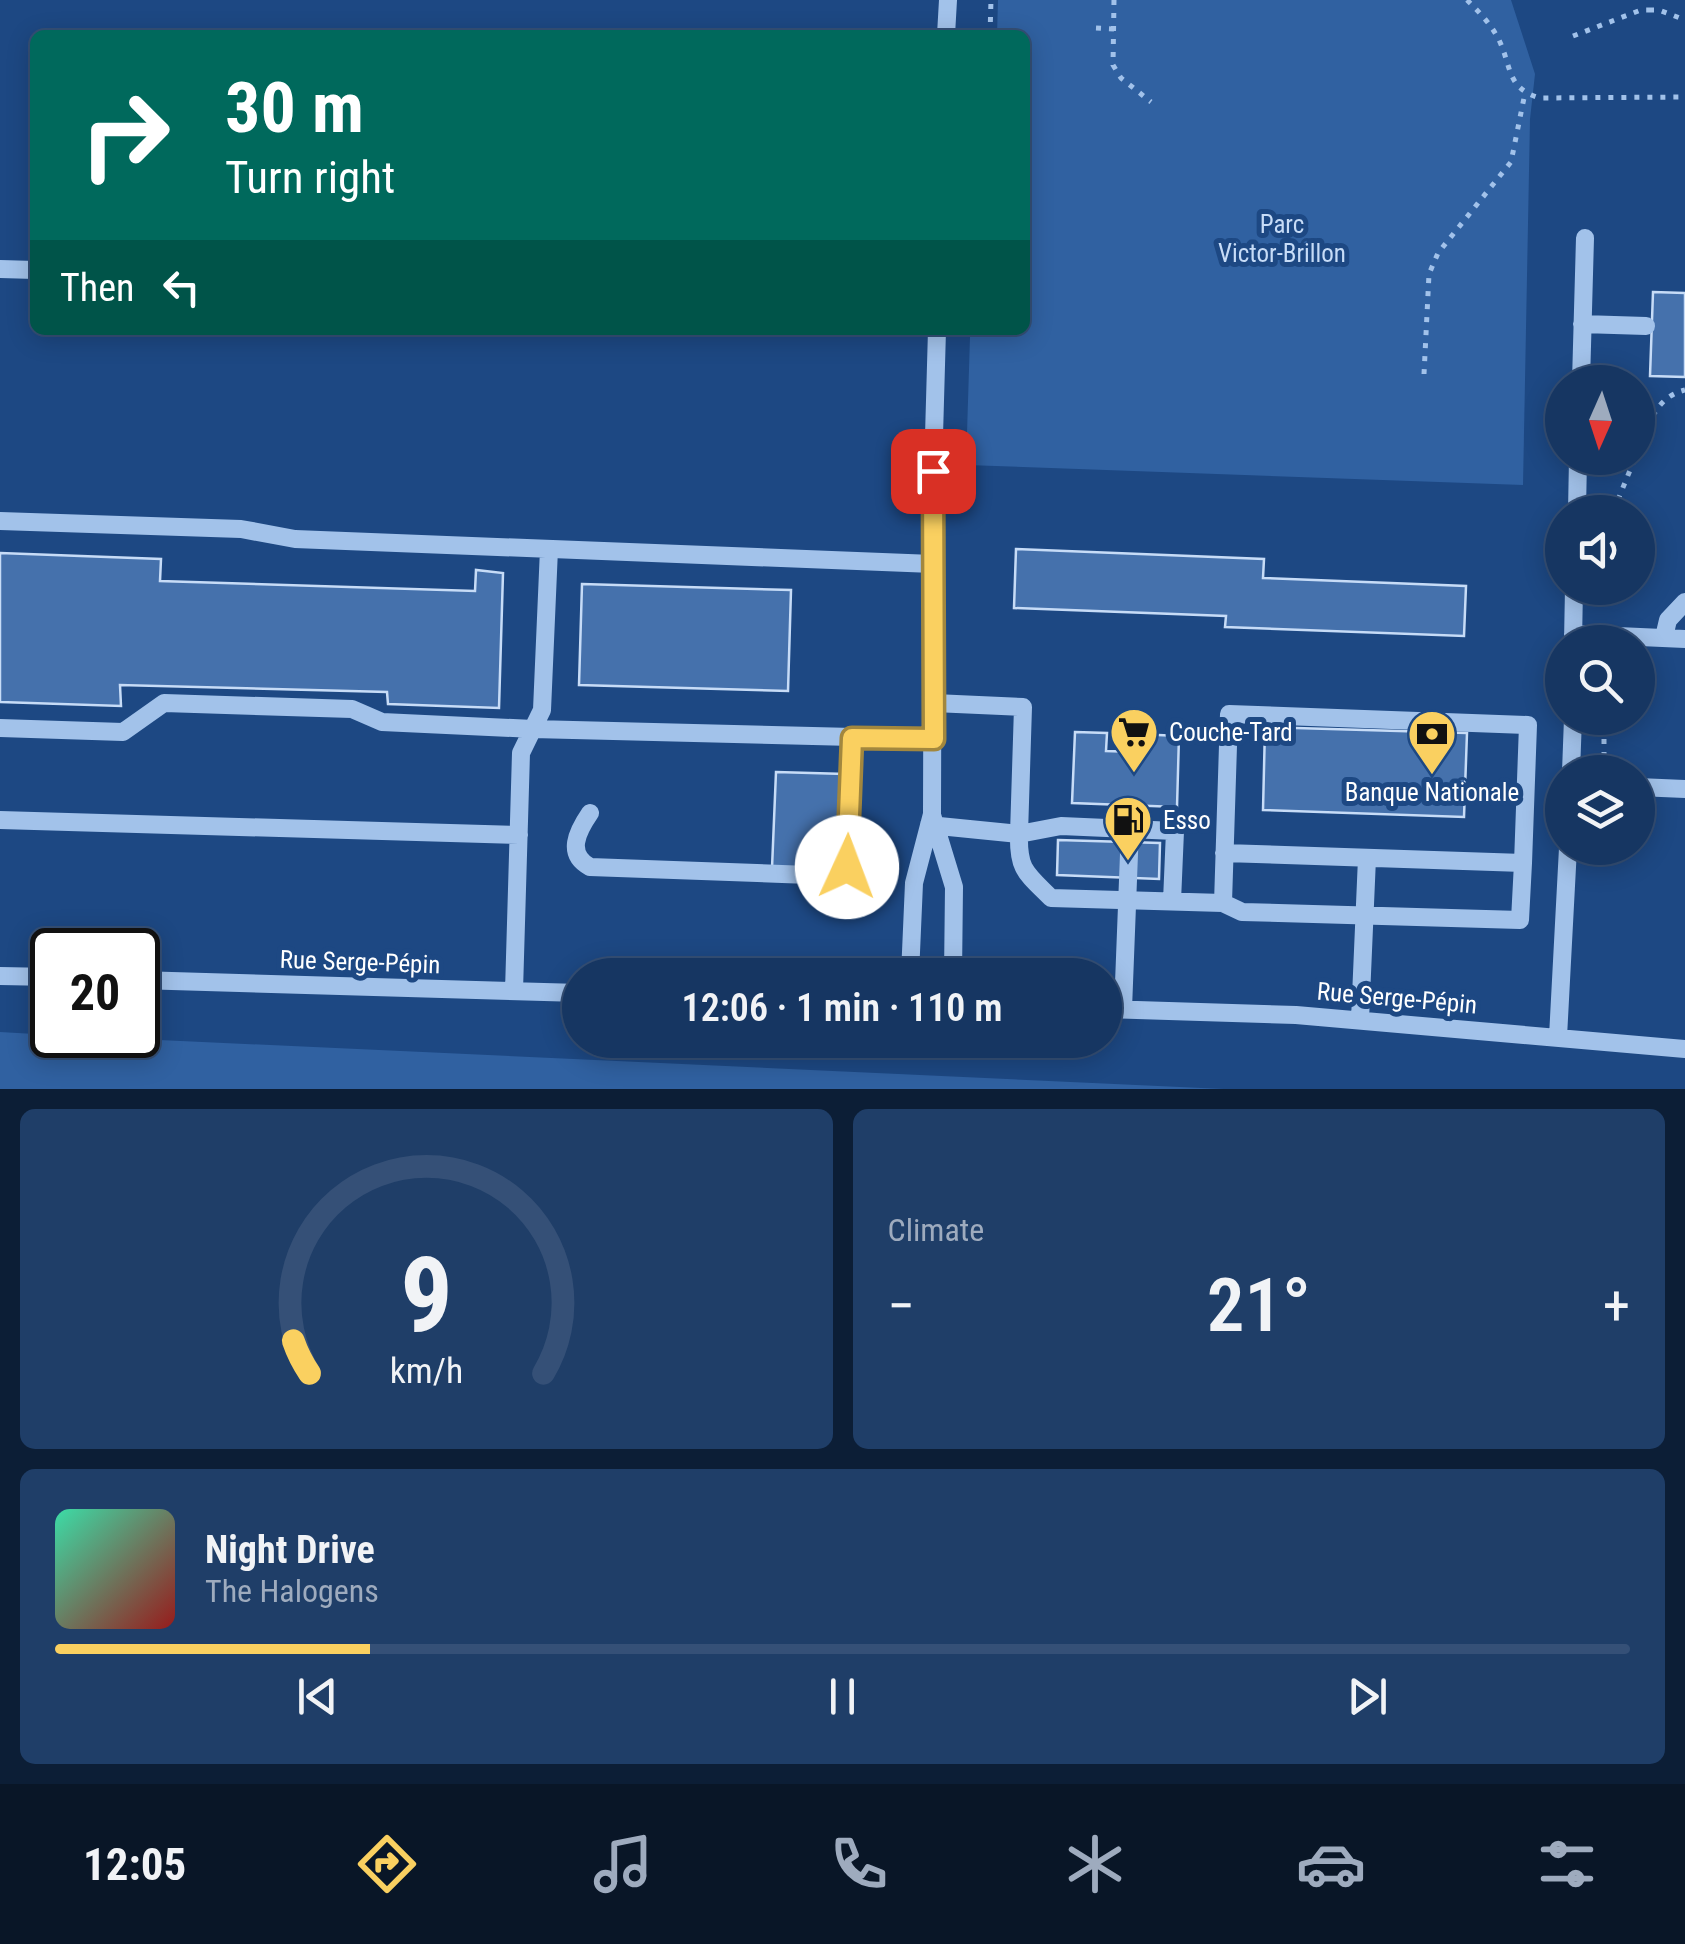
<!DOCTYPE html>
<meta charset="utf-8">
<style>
body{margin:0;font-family:"Roboto Condensed",sans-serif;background:#1f3e68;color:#f1f3f6;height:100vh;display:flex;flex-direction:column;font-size:38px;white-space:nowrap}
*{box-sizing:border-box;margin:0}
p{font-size:32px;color:#9eabbe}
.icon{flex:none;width:55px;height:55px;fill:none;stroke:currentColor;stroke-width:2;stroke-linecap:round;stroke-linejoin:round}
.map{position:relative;height:1089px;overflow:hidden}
.side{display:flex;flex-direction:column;gap:20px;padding:20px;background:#0c1e36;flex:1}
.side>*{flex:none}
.guide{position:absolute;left:30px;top:30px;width:1000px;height:305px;border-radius:15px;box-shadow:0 5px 25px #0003,0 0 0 2px #355077;background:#00695c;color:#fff;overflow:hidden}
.needle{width:65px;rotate:183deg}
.buttons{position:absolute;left:1545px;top:365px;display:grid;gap:20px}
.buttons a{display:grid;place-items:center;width:110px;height:110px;border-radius:50%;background:#163662;box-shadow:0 5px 25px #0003,0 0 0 2px #355077;font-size:50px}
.speed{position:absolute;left:30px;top:928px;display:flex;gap:20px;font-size:50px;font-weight:700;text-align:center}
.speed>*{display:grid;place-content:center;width:130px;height:130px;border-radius:50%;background:#163662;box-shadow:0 5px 25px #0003,0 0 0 2px #355077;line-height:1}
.speed .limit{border:5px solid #111;border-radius:15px;background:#fff;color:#111}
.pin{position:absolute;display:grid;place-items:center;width:85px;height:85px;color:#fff;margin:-42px;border-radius:20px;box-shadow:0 5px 15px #0006}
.me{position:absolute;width:110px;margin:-55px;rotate:2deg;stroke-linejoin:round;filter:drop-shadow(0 0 8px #0008)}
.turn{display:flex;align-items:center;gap:35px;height:210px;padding:0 30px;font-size:45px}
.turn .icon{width:130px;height:130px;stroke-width:2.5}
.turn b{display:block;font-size:70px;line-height:85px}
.then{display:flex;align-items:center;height:95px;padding:0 30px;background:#0003;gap:20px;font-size:38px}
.big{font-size:75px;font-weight:600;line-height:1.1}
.side .widget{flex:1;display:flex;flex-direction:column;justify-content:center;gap:15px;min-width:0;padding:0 35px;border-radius:15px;background:#1f3e68}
.side .dial{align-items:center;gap:0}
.dial svg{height:260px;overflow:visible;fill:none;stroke:#355077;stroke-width:7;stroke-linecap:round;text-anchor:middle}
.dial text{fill:#f1f3f6;stroke:none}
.song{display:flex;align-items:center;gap:30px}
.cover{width:120px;height:120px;border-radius:15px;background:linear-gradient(135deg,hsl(160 70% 55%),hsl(0 70% 35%))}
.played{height:10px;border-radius:5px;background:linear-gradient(90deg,#fad060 20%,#355077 20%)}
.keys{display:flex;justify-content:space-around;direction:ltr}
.heat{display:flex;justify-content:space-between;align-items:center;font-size:55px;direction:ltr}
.side .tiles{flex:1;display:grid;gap:20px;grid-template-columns:1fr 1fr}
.widget:last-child{grid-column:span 2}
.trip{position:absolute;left:562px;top:958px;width:560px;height:100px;border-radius:50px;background:#163662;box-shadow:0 5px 25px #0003,0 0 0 2px #355077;font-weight:600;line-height:100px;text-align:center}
.menu{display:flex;height:160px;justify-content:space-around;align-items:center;background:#091627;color:#9eabbe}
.menu .icon{width:70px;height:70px}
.menu .active{color:#fad060}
.menu b{font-size:45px;color:#f1f3f6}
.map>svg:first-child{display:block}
</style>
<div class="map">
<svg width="1685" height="1089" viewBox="0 0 1685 1089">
<rect width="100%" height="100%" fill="#1d4883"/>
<path fill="#3061a1" d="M998 0H1511L1535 74 1530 119 1523 485 966 465 970 337H980L981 330H1025V35H997Z
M0 1032 52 1035 1224 1089H0Z"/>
<path fill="#4571ac" stroke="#c7dcf7" stroke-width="2.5" d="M1653 292 1685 293V377L1650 376Z
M1016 549 1264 559 1263 578 1466 586 1464 636 1225 627 1226 616 1014 608Z
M0 553 161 559 160 581 475 591 476 570 503 573 499 708 388 704 387 692 120 685 121 706 0 702Z
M582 584 791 590 788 691 579 685Z
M1265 727 1467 733 1464 817 1263 810Z
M1075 732 1107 733 1106 751 1136 752 1137 734 1179 736 1177 807 1072 803Z
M776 772 845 774 841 871 772 868Z
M1058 840 1160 843 1159 879 1057 875Z"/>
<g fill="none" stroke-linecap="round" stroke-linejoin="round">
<path stroke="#a2c2ea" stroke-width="5" stroke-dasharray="5 8" stroke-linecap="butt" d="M1114 0 1113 65 1121 78 1151 102
M1467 0C1479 12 1491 24 1499 40 1512 67 1506 88 1540 98L1685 97
M1649 10H1659L1685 20
M1096 28 1114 29
M990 35 991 0
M1573 36 1641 10H1649V0
M1424 374 1429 274 1438 253 1511 162 1525 93
M1638 452C1648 426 1655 397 1685 390
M1613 512 1635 458
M1604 770V731"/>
<path stroke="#a2c2ea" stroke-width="18" d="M946 35 948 0
M0 269 35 270
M1582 324 1646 326
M1581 382 1585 238
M1577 512 1578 458
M0 521 241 529 295 539 933 564
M1638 561 1644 566
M1573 634 1685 639
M1664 637 1668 620 1685 602
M1573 642 1574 588
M0 728 123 732 164 703 352 709 382 722 533 729 934 739
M1571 772 1573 718
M1638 787 1685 789
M590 813C577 832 566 854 590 867L836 876 847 867 852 738
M932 815 954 887 953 975
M0 820 519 835
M929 825 1019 834 1023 707 934 703
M1172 901 1175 831 1061 826 1019 834C1018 870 1026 873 1051 898L1223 903 1242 912 1520 920 1523 863
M1223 903 1229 714 1528 725 1523 863 1224 853
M910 975 914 883 932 814 933 471 937 330
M0 976 52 977
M138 980 580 993
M514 991 521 753 542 710 549 549
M1105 1009 1296 1015 1685 1049
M1123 1009 1130 828
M1360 1020 1367 858
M1558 1037 1568 848"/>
</g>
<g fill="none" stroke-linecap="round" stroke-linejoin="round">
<g stroke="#a2873e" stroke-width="25">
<path id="route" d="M847 867 852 738 934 739 933 471"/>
</g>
<use href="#route" stroke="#fad060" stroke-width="18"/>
</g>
<defs>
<g id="supermarket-pin" transform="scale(2.5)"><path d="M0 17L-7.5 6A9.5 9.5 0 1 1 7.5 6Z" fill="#fad060" stroke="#1d4883"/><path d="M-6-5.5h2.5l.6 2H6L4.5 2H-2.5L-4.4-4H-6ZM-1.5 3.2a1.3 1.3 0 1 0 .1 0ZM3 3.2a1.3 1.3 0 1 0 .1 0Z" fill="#111"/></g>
<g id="bank-pin" transform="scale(2.5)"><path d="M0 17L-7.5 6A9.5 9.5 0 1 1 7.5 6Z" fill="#fad060" stroke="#1d4883"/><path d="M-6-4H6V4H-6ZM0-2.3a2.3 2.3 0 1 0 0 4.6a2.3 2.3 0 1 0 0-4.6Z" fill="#111"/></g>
<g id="fuel-pin" transform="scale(2.5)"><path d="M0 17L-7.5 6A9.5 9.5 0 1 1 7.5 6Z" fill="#fad060" stroke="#1d4883"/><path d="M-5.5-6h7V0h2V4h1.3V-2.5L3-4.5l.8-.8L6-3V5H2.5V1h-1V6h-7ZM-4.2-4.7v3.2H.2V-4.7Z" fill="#111"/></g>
</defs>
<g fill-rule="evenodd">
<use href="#supermarket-pin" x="1134" y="732"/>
<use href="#bank-pin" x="1432" y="734"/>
<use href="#fuel-pin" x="1128" y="820"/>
</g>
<g text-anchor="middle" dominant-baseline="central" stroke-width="10" stroke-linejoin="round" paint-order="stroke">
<g font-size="25" fill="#c7dcf7" stroke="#1d4883">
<text x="1282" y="224">Parc<tspan x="1282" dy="29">Victor-Brillon</tspan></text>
</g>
<g font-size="25" fill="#fff" stroke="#1d4883" text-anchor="start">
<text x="1169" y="732">Couche-Tard</text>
<text x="1432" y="792" text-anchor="middle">Banque Nationale</text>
<text x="1163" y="820">Esso</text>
</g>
<g font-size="25" fill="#fff" stroke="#1d4883">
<text transform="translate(360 962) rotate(2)">Rue Serge-Pépin</text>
<text transform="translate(1397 998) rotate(5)">Rue Serge-Pépin</text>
</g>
</g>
</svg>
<div class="buttons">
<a><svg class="needle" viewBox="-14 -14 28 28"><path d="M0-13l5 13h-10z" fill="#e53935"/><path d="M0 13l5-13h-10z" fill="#9eabbe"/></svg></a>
<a><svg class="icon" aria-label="sound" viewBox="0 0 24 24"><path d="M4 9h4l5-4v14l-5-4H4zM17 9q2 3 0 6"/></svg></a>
<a><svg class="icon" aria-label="search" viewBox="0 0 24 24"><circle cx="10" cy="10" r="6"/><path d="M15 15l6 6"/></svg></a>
<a><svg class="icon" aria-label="layers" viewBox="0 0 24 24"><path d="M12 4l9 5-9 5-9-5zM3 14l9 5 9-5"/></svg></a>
</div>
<div class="speed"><div class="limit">20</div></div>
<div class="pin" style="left:933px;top:471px;background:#d93025"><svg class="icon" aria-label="arrive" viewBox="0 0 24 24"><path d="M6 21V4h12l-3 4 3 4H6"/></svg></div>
<svg class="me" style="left:847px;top:867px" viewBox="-20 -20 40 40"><circle r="19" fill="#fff"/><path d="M0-13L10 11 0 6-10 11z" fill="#fad060"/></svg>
<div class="trip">12:06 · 1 min · 110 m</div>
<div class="guide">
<div class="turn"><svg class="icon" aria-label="right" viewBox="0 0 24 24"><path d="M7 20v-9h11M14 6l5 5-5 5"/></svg><div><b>30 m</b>Turn right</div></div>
<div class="then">Then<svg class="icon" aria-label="left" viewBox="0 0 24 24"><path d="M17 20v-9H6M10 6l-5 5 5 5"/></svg></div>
</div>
</div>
<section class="side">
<div class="tiles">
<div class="widget dial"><svg viewBox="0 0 100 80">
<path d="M14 69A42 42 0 1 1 86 69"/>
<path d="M14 69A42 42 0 0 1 9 59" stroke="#fad060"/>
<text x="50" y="56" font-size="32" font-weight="700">9</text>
<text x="50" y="72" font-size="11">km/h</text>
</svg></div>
<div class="widget"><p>Climate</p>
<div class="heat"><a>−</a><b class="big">21°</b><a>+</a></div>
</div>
<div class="widget">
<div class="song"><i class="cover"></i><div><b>Night Drive</b><p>The Halogens</p></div></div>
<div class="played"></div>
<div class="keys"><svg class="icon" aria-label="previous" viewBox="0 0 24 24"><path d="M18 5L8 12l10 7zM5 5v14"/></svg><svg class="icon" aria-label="pause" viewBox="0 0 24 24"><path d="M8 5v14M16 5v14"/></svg><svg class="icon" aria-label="next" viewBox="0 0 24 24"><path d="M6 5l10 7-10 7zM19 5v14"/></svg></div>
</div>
</div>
</section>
<nav class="menu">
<b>12:05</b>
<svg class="icon active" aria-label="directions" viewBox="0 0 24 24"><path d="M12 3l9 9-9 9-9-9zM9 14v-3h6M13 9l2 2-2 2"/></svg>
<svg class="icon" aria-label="music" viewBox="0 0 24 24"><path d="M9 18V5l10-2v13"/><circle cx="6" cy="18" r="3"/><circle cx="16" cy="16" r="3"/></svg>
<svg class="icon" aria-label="phone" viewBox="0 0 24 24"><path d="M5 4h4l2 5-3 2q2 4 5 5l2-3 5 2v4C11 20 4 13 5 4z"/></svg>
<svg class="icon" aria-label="climate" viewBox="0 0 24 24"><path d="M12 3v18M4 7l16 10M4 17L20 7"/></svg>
<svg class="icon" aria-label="car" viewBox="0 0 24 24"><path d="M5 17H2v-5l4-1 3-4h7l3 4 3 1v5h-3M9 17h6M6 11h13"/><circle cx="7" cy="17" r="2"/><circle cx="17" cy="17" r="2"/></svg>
<svg class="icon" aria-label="filters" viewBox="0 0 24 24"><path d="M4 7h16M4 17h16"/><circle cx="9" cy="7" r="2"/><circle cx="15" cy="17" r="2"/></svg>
</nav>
